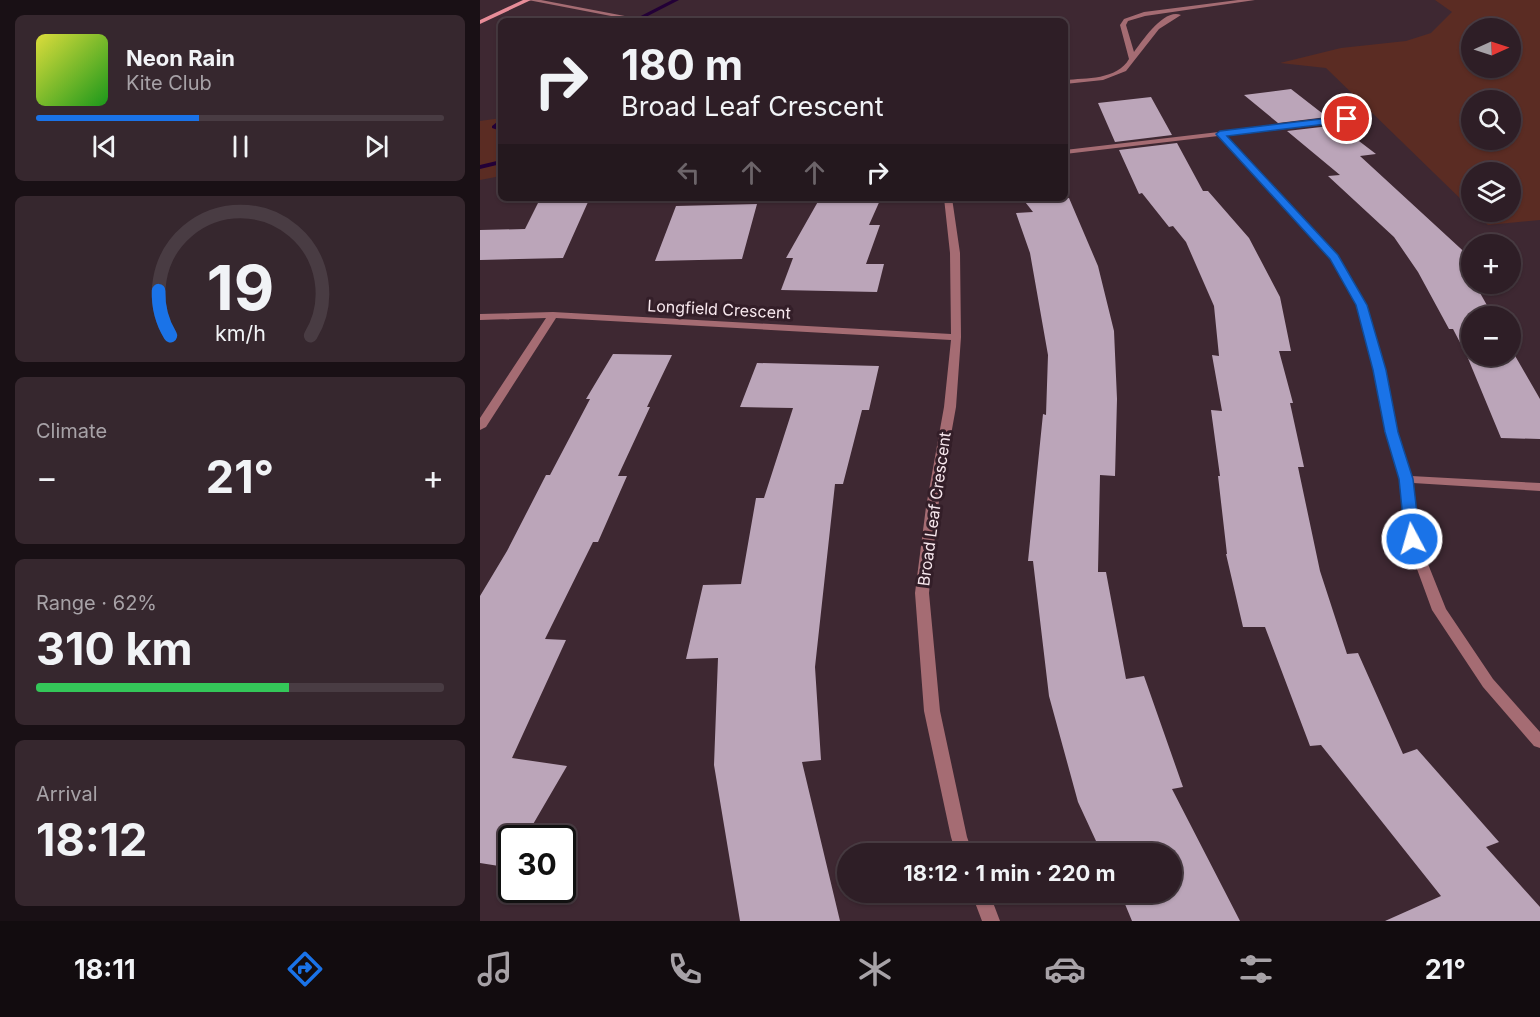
<!DOCTYPE html>
<meta charset="utf-8">
<style>
body{margin:0;font-family:Inter,sans-serif;background:#36272e;color:#f1f3f6;height:100vh;display:flex;flex-direction:column;font-size:22px;white-space:nowrap}
*{box-sizing:border-box;margin:0}
p{font-size:20px;color:#a7a2a7}
.icon{flex:none;width:33px;height:33px;fill:none;stroke:currentColor;stroke-width:2;stroke-linecap:round;stroke-linejoin:round}
.map{position:relative;flex:1;overflow:hidden}
.details{display:flex;flex-direction:column;gap:15px;padding:15px;background:#191015;width:480px}
.details>*{flex:none}
.banner{position:absolute;left:18px;top:18px;width:570px;height:183px;border-radius:9px;box-shadow:0 2px 4px #0004,0 0 0 2px #493c43;background:#2e1e26;color:#f1f3f6;overflow:hidden}
.needle{width:39px;rotate:87deg}
.buttons{position:absolute;left:981px;top:18px;display:grid;gap:12px}
.buttons a{display:grid;place-items:center;width:60px;height:60px;border-radius:50%;background:#2e1e26;box-shadow:0 2px 4px #0004,0 0 0 2px #493c43;font-size:30px}
.speed{position:absolute;left:18px;top:825px;display:flex;gap:12px;font-size:30px;font-weight:700;text-align:center}
.speed>*{display:grid;place-content:center;width:78px;height:78px;border-radius:50%;background:#2e1e26;box-shadow:0 2px 4px #0004,0 0 0 2px #493c43;line-height:1}
.speed .limit{border:3px solid #111;border-radius:9px;background:#fff;color:#111}
.pin{position:absolute;display:grid;place-items:center;width:51px;height:51px;color:#fff;margin:-26px;border:3px solid #fff;border-radius:50%;box-shadow:0 2px 6px #0007}
.me{position:absolute;width:66px;margin:-33px;rotate:354deg;stroke-linejoin:round;filter:drop-shadow(0 0 4px #0008)}
.turn{display:flex;align-items:center;gap:21px;height:126px;padding:0 24px;font-size:27px}
.turn .icon{width:78px;height:78px;stroke-width:2.5}
.turn b{display:block;font-size:42px;line-height:51px}
.lanes{display:flex;align-items:center;height:57px;padding:0 24px;background:#0003;justify-content:center;gap:30px;direction:ltr}
.lanes .off{opacity:.35}
.big{font-size:45px;font-weight:700;line-height:1.1}
.details .widget{flex:1;display:flex;flex-direction:column;justify-content:center;gap:9px;min-width:0;padding:0 21px;border-radius:9px;background:#36272e}
.details .dial{align-items:center;gap:0}
.dial svg{height:156px;overflow:visible;fill:none;stroke:#493c43;stroke-width:7;stroke-linecap:round;text-anchor:middle}
.dial text{fill:#f1f3f6;stroke:none}
.song{display:flex;align-items:center;gap:18px}
.cover{width:72px;height:72px;border-radius:9px;background:linear-gradient(135deg,hsl(60 70% 55%),hsl(120 70% 35%))}
.played{height:6px;border-radius:3px;background:linear-gradient(90deg,#1a73e8 40%,#493c43 40%)}
.keys{display:flex;justify-content:space-around;direction:ltr}
.heat{display:flex;justify-content:space-between;align-items:center;font-size:33px;direction:ltr}
.charge{height:9px;border-radius:4px;background:linear-gradient(90deg,#34c759 62%,#493c43 0)}
.trip{position:absolute;left:357px;top:843px;width:345px;height:60px;border-radius:30px;background:#2e1e26;box-shadow:0 2px 4px #0004,0 0 0 2px #493c43;font-weight:700;line-height:60px;text-align:center}
.tab-bar{display:flex;height:96px;justify-content:space-around;align-items:center;background:#120c0f;color:#a7a2a7}
.tab-bar .icon{width:42px;height:42px}
.tab-bar .current{color:#1a73e8}
.tab-bar b{font-size:27px;color:#f1f3f6}
main{display:flex;flex:1;min-height:0}
.map>svg:first-child{display:block}
</style>
<main>
<section class="details">
<div class="widget">
<div class="song"><i class="cover"></i><div><b>Neon Rain</b><p>Kite Club</p></div></div>
<div class="played"></div>
<div class="keys"><svg class="icon" aria-label="previous" viewBox="0 0 24 24"><path d="M18 5L8 12l10 7zM5 5v14"/></svg><svg class="icon" aria-label="pause" viewBox="0 0 24 24"><path d="M8 5v14M16 5v14"/></svg><svg class="icon" aria-label="next" viewBox="0 0 24 24"><path d="M6 5l10 7-10 7zM19 5v14"/></svg></div>
</div>
<div class="widget dial"><svg viewBox="0 0 100 80">
<path d="M14 69A42 42 0 1 1 86 69"/>
<path d="M14 69A42 42 0 0 1 8 46" stroke="#1a73e8"/>
<text x="50" y="56" font-size="32" font-weight="700">19</text>
<text x="50" y="72" font-size="11">km/h</text>
</svg></div>
<div class="widget"><p>Climate</p>
<div class="heat"><a>−</a><b class="big">21°</b><a>+</a></div>
</div>
<div class="widget"><p>Range · 62%</p><b class="big">310 km</b><div class="charge"></div></div>
<div class="widget"><p>Arrival</p><b class="big">18:12</b></div>
</section>
<div class="map">
<svg width="1060" height="921" viewBox="0 0 1060 921">
<rect width="100%" height="100%" fill="#3e2832"/>
<path fill="#5b2c23" fill-rule="evenodd" d="M955 0H1060V220L1008 225 994 212H1030V172H992L991 209 846 68 800 63 861 48 926 41 951 33 972 12ZM992 28H1030V68H992ZM992 100H1030V140H992Z
M21 118V176L0 180V121Z"/>
<g fill="none" stroke-linecap="round" stroke-linejoin="round">
<path fill="#230037" fill-rule="evenodd" d="M192 0H199L158 21H151Z
M21 119V124L19 126 21 127V131L12 128V126Z
M21 160V164L0 169V165Z"/>
</g>
<path fill="#bba5b9" d="M811 89 847 117 798 123 764 95Z
M671 97 692 135 635 142 618 103Z
M858 125 896 154 880 156 992 259V284H995L1013 316H992V356H1030V347L1060 399V439L1021 438 987 356 973 329H969L938 272 914 237 848 176 860 175 807 131Z
M697 143 723 191H728L769 238 800 297 811 351H799L813 403H810L824 467H818L840 571 867 654 878 653 923 754 937 749 1019 842 1006 847 1060 907V921H905L961 896 841 745 830 746 785 627H763L746 554H747L738 476H740L731 410 742 411 732 355 739 356 734 306 706 242 693 226 689 227 662 193 659 194 639 150Z
M340 198H401L389 225H400L386 264H404L397 292 301 290 313 258H306Z
M542 198H589L618 266 634 331 637 399 635 476 620 475 618 572H626L646 679 664 676 703 787 692 789 760 921H652L640 892H692V854H622L598 802 569 696 553 561H548L563 414 566 415 568 355 550 253 536 213 553 212Z
M108 202 83 258 0 260V230L45 229 58 203Z
M277 204 262 259 175 261 196 206Z
M133 354 192 355 167 407H170L138 476H147L118 542H113L65 639 86 640 32 758 87 766 45 838H32V868L0 863V596L27 551 66 475H70L110 399H106Z
M277 363 399 366 389 410H382L363 484H355L335 667 341 760 322 762 360 921H260L234 765 238 658 206 659 223 585 261 584 276 498H284L313 408 260 407Z"/>
<g fill="none" stroke-linecap="round" stroke-linejoin="round">
<path fill="#a56c73" fill-rule="evenodd" d="M48 0H61L171 21H157Z
M758 0H775L665 16 648 21 646 25 654 52C663 40 684 8 701 15L679 29 646 71 623 80 585 84V80C606 78 637 80 649 59L640 25 644 19 664 12Z"/>
<path fill="#a56c73" fill-rule="evenodd" d="M867 117H870V121L746 136 857 255 887 305 905 370 917 432 931 476 1060 483V491L933 483 938 539 966 609 1013 679 1060 732V748L1054 746 1003 687 952 610 926 539 920 479 905 432 895 370 877 305 850 258 738 136 585 154V150Z
M464 198H472L480 253 481 337 476 407 458 507 449 593 460 711 487 837 493 854H476L471 837 444 711 435 593 446 507 464 407 471 340 76 318 6 427 0 430V418L66 318 0 320V314L73 312 471 334 470 253Z
M491 892H509L520 921H502Z"/>
<path fill="#e78c98" fill-rule="evenodd" d="M43 0H51L0 24V20Z"/>
</g>
<path fill="#1a73e8" stroke="#114b97" stroke-width="1.5" d="M867 116 872 119 871 121 747 136 858 255 887 305 906 370 918 432 933 479 940 539 932 544 925 539 919 479 905 432 893 370 876 305 850 259 736 134 740 131Z"/>
<g text-anchor="middle" dominant-baseline="central" stroke-width="6" stroke-linejoin="round" paint-order="stroke">
<g font-size="16" fill="#f8e8ee" stroke="#331e28">
<text transform="translate(239 309) rotate(3)">Longfield Crescent</text>
<text transform="translate(454 509) rotate(-82)">Broad Leaf Crescent</text>
</g>
</g>
</svg>
<div class="buttons">
<a><svg class="needle" viewBox="-14 -14 28 28"><path d="M0-13l5 13h-10z" fill="#e53935"/><path d="M0 13l5-13h-10z" fill="#a7a2a7"/></svg></a>
<a><svg class="icon" aria-label="search" viewBox="0 0 24 24"><circle cx="10" cy="10" r="6"/><path d="M15 15l6 6"/></svg></a>
<a><svg class="icon" aria-label="layers" viewBox="0 0 24 24"><path d="M12 4l9 5-9 5-9-5zM3 14l9 5 9-5"/></svg></a>
<a>+</a>
<a>−</a>
</div>
<div class="speed"><div class="limit">30</div></div>
<div class="pin" style="left:867px;top:119px;background:#d93025"><svg class="icon" aria-label="arrive" viewBox="0 0 24 24"><path d="M6 21V4h12l-3 4 3 4H6"/></svg></div>
<svg class="me" style="left:932px;top:539px" viewBox="-20 -20 40 40"><circle r="17" fill="#1a73e8" stroke="#fff" stroke-width="3"/><path d="M0-11L8 9 0 5-8 9z" fill="#fff"/></svg>
<div class="trip">18:12 · 1 min · 220 m</div>
<div class="banner">
<div class="turn"><svg class="icon" aria-label="right" viewBox="0 0 24 24"><path d="M7 20v-9h11M14 6l5 5-5 5"/></svg><div><b>180 m</b>Broad Leaf Crescent</div></div>
<div class="lanes"><svg class="icon off" aria-label="left" viewBox="0 0 24 24"><path d="M17 20v-9H6M10 6l-5 5 5 5"/></svg><svg class="icon off" aria-label="ahead" viewBox="0 0 24 24"><path d="M12 20V5M6 11l6-6 6 6"/></svg><svg class="icon off" aria-label="ahead" viewBox="0 0 24 24"><path d="M12 20V5M6 11l6-6 6 6"/></svg><svg class="icon" aria-label="right" viewBox="0 0 24 24"><path d="M7 20v-9h11M14 6l5 5-5 5"/></svg></div>
</div>
</div>
</main>
<nav class="tab-bar">
<b>18:11</b>
<svg class="icon current" aria-label="directions" viewBox="0 0 24 24"><path d="M12 3l9 9-9 9-9-9zM9 14v-3h6M13 9l2 2-2 2"/></svg>
<svg class="icon" aria-label="music" viewBox="0 0 24 24"><path d="M9 18V5l10-2v13"/><circle cx="6" cy="18" r="3"/><circle cx="16" cy="16" r="3"/></svg>
<svg class="icon" aria-label="phone" viewBox="0 0 24 24"><path d="M5 4h4l2 5-3 2q2 4 5 5l2-3 5 2v4C11 20 4 13 5 4z"/></svg>
<svg class="icon" aria-label="climate" viewBox="0 0 24 24"><path d="M12 3v18M4 7l16 10M4 17L20 7"/></svg>
<svg class="icon" aria-label="car" viewBox="0 0 24 24"><path d="M5 17H2v-5l4-1 3-4h7l3 4 3 1v5h-3M9 17h6M6 11h13"/><circle cx="7" cy="17" r="2"/><circle cx="17" cy="17" r="2"/></svg>
<svg class="icon" aria-label="filters" viewBox="0 0 24 24"><path d="M4 7h16M4 17h16"/><circle cx="9" cy="7" r="2"/><circle cx="15" cy="17" r="2"/></svg>
<b>21°</b>
</nav>
